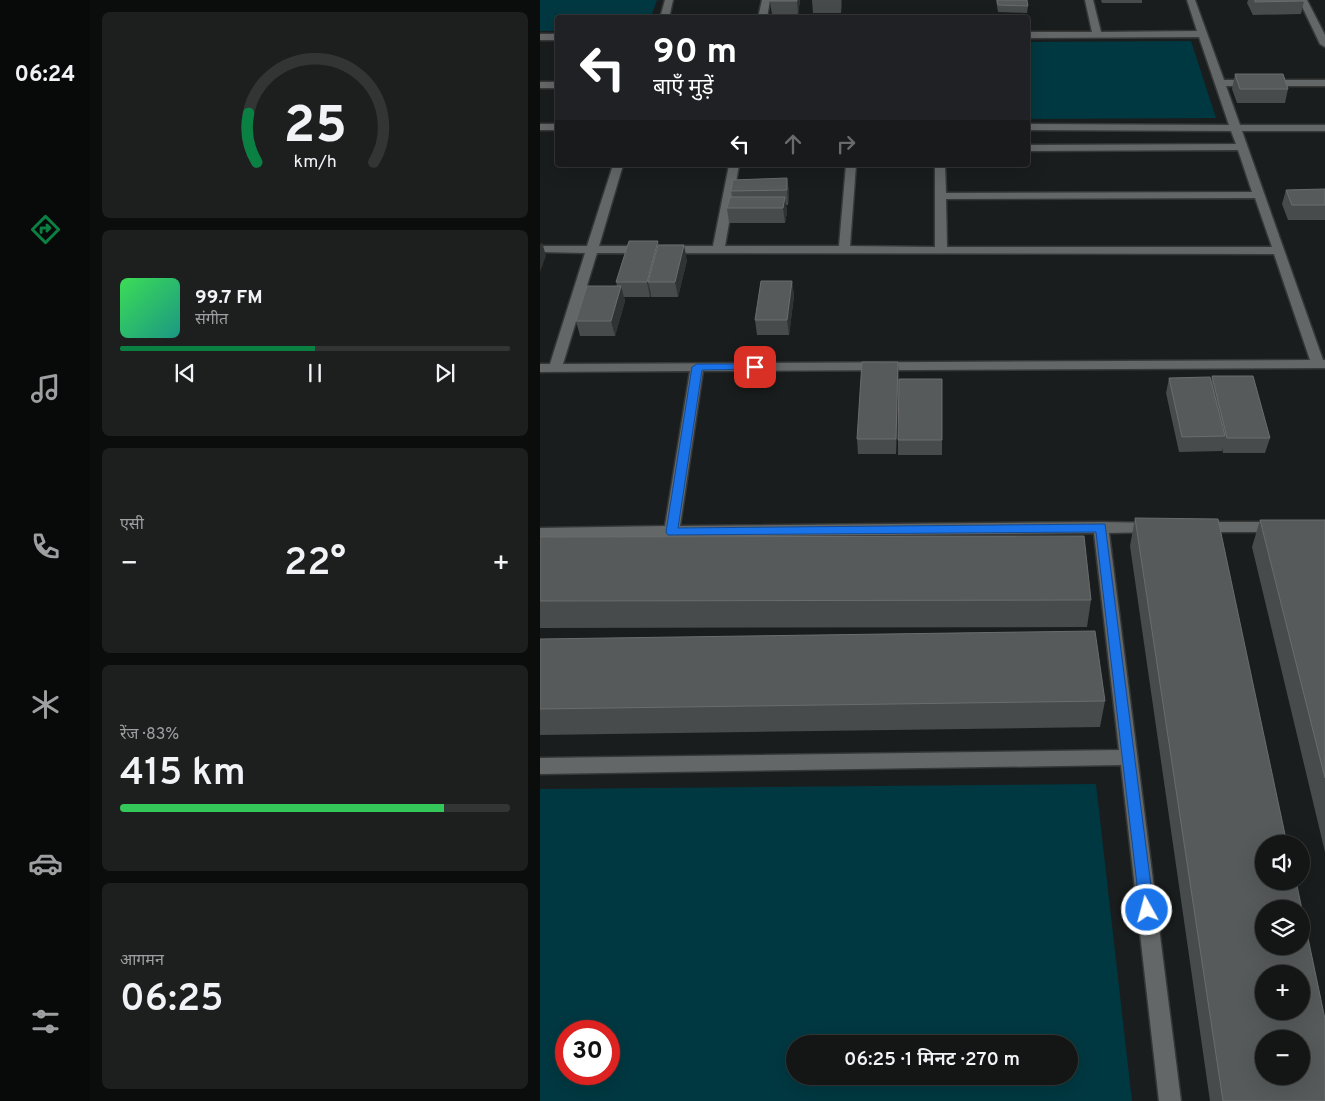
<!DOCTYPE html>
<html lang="hi">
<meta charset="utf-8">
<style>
body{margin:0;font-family:Overpass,"Noto Sans Devanagari",sans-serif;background:#1d1f1f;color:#f1f3f6;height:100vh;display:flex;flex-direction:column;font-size:19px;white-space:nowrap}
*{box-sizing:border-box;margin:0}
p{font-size:16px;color:#9d9fa1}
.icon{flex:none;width:28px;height:28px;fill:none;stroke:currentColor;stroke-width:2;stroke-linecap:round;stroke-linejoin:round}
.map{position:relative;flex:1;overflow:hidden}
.side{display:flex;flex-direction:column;gap:12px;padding:12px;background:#0b0c0c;width:450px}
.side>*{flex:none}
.hud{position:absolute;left:15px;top:15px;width:475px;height:152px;border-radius:5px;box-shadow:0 5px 20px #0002,0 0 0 1px #333535;background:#202124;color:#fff;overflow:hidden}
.tools{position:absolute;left:715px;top:835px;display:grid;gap:10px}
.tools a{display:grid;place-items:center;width:55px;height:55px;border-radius:50%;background:#141616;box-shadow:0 5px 20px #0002,0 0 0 1px #333535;font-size:25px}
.speed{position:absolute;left:15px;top:1020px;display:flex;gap:10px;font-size:25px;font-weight:700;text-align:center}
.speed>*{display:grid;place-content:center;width:65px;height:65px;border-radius:50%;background:#141616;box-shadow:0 5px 20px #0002,0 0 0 1px #333535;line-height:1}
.speed .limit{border:8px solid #d22;background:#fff;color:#111}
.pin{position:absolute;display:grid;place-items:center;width:42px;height:42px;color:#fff;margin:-21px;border-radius:10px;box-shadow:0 2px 8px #0006}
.me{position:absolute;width:55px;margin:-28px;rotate:353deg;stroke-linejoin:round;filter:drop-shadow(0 0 4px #0008)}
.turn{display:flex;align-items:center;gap:18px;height:105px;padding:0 15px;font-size:22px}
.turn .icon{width:65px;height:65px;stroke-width:2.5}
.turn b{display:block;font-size:35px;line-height:42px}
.lanes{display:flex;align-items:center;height:48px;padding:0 15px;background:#0003;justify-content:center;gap:25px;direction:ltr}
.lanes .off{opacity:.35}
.big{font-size:38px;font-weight:600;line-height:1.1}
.side .card{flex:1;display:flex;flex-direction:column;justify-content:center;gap:8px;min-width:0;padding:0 18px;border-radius:8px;background:#1d1f1f}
.side .dial{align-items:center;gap:0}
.dial svg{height:130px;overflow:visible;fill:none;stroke:#333535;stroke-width:7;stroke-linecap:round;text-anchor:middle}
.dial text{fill:#f1f3f6;stroke:none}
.song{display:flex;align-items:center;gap:15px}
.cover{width:60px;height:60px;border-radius:8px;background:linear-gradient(135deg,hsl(130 70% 55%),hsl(170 70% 35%))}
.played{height:5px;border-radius:2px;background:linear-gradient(90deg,#0b8043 50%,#333535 50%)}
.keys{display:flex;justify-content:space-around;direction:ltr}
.heat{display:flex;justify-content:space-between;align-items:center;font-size:28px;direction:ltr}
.charge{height:8px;border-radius:4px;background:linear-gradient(90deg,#34c759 83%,#333535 0)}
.trip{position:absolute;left:246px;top:1035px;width:292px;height:50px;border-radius:25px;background:#141616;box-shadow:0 5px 20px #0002,0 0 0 1px #333535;font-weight:600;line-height:50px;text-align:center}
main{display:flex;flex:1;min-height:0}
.tab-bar{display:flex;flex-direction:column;width:90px;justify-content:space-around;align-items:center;background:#080909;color:#9d9fa1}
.tab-bar .icon{width:35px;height:35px}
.tab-bar .on{color:#0b8043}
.tab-bar b{font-size:22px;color:#f1f3f6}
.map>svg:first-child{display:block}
</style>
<main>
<nav class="tab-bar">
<b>06:24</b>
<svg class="icon on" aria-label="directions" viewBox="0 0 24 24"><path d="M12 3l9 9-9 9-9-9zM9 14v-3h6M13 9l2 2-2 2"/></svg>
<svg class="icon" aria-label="music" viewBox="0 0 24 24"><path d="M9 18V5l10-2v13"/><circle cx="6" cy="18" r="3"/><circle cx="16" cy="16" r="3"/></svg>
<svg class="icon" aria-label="phone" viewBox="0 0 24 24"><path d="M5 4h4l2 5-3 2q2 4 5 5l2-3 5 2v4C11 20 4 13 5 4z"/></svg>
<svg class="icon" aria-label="climate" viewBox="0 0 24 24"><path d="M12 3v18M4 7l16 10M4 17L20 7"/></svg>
<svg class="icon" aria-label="car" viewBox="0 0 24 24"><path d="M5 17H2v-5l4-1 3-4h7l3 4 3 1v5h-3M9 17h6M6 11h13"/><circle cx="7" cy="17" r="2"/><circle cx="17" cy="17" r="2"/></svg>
<svg class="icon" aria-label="filters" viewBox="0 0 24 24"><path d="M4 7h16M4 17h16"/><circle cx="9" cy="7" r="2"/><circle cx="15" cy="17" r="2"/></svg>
</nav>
<section class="side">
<div class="card dial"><svg viewBox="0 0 100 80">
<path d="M14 69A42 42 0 1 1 86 69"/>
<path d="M14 69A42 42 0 0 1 9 39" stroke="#0b8043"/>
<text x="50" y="56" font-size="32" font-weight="700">25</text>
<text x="50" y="72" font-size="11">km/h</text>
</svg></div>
<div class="card">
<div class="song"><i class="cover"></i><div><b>99.7 FM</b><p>संगीत</p></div></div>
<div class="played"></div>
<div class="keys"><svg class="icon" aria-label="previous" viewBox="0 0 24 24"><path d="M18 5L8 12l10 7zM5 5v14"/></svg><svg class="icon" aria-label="pause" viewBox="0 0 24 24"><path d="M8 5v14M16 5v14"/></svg><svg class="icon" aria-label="next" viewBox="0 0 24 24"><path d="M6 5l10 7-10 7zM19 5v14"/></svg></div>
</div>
<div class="card"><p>एसी</p>
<div class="heat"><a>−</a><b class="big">22°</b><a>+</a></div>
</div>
<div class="card"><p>रेंज · 83%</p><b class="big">415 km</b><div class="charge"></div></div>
<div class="card"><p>आगमन</p><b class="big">06:25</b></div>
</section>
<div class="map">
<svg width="785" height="1101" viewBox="0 0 785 1101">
<rect width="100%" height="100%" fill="#1a1d1d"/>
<path fill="#003841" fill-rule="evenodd" d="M0 0H117L111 17 18 18 17 31H0Z
M651 41 676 118 488 119V42Z
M556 784 592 1101H0V789ZM26 1031H69V1074H26ZM255 1044H530V1076H255Z"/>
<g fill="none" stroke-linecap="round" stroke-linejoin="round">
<g stroke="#363838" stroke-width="3">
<path id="minor" d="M125 0H133L129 18H120Z
M222 0H230L227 18H218Z
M545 0H553L561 32 657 31 647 0H655L684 80H785V86H686L700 125H785V131H702L783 360H785V368L163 371 140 526 561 522 618 523 620 527 618 531 613 532 569 533 641 1101H619L581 765 0 774V758L579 750 554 533 0 538V528L125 526 150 371 0 372V364H10L45 253 0 252V246H47L73 165H83L59 246H173L189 165H199L185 246H299L306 165H316L310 246 395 247V165H405L406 193 712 192 698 150 488 151V145L696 144 691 131 488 130V124L689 125 659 37 488 38V32H552ZM715 198 732 247H407L406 199ZM57 253 734 254 770 360 23 364Z
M759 0H767L785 35V47L780 44Z
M0 34H18V40H0Z
M0 82H18V88H0Z
M0 124H18V130H0Z
M659 522H738L743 523 745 527 743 531 738 532H659L654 531 652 527 654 523Z"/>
</g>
<use href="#minor" fill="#646768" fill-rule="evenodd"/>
</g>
<path fill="#484b4c" d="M260 0 258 15H232L230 1Z
M272 0H302L301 13H273Z
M456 0H487L488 6 487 13 458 12Z
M561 0H602V3H562Z
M708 0H763L764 1 761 14 713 15 707 3Z
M695 74 748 89 745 103H697L692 89Z
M247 178 249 193 248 205H246L247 212 245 223H189L187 208 192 197 191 191Z
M785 189V220H748L742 204 746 190Z
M119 245 147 260 138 297H111V294L110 297H84L85 301 75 336H40L36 321 77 286 76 282Z
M252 281 254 296 249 335H217L215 320Z
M672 376 730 438 725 453H683L682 448V451L639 452 626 393 629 378 671 382Z
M359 377 356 454H318L317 439Z
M402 379V455H358V440Z
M595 518 785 1101H670L590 546Z
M720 520H785V852L712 547Z
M0 537 551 600 547 627 0 628Z
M0 639 565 701 560 727 0 735Z"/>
<path fill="#303333" d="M257 0H260L258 15Z
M301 0H302L301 13Z
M247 178 249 193 248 205 247 190Z
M245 197 247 212 245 223 243 208Z
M118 241 121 256 108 282 111 294 110 297 107 282Z
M2 242 6 256 0 272V246Z
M144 245 147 260 138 297 135 282Z
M252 281 254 296 249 335 247 320Z
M81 286 85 301 75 336 71 321Z
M358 362 359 377 356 454V439Z"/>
<path fill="#575a5a" stroke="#6a6c6d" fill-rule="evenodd" d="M230 0H257V1H230Z
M457 0H487L488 6 458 5Z
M715 0H763L764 1 715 2Z
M695 74H743L748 89H700Z
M247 178V190L191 191 193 180Z
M785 189V205H752L746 190Z
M190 197H245L243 208H187Z
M89 241H118L107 282H76Z
M118 245H144L135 282H108Z
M221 281H252L247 320H215Z
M47 286H81L71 321H36Z
M322 362H358L356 439H317Z
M672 376H713L730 438H687Z
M670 377 685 436 642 437 629 378Z
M359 379H402V440H358Z
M595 518 678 519 747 844H724V881H756L785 1019V1101H683ZM724 909H761V946H724ZM724 974H761V1011H724ZM724 1039H761V1076H724Z
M720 520H785V778Z
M544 536 551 600 0 601V537Z
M555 631 565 701 0 709V639Z"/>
<path fill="#1a73e8" stroke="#114b97" d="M215 364 219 365V369L162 370 138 528 565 524 614 910 612 915 607 917 602 915 600 910 556 532 128 535 126 532 152 367 157 364Z"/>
</svg>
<div class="tools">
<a><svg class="icon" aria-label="sound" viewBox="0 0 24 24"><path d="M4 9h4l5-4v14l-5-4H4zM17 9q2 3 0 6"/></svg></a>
<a><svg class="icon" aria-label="layers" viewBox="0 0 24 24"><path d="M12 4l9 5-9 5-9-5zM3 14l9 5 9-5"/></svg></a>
<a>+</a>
<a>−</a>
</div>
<div class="speed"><div class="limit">30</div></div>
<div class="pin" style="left:215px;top:367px;background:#d93025"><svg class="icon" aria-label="arrive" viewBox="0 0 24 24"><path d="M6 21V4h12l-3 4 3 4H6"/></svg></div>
<svg class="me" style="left:607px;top:910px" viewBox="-20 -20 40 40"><circle r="17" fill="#1a73e8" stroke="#fff" stroke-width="3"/><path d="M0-11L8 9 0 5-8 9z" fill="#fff"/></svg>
<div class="trip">06:25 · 1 मिनट · 270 m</div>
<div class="hud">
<div class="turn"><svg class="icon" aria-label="left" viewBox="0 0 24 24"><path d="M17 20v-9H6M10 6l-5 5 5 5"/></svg><div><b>90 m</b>बाएँ मुड़ें</div></div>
<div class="lanes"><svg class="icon" aria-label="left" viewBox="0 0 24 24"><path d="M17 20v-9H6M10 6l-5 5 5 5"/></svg><svg class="icon off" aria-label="ahead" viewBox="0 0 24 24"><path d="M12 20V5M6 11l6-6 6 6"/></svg><svg class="icon off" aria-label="right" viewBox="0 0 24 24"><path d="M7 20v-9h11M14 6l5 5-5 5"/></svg></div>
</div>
</div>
</main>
